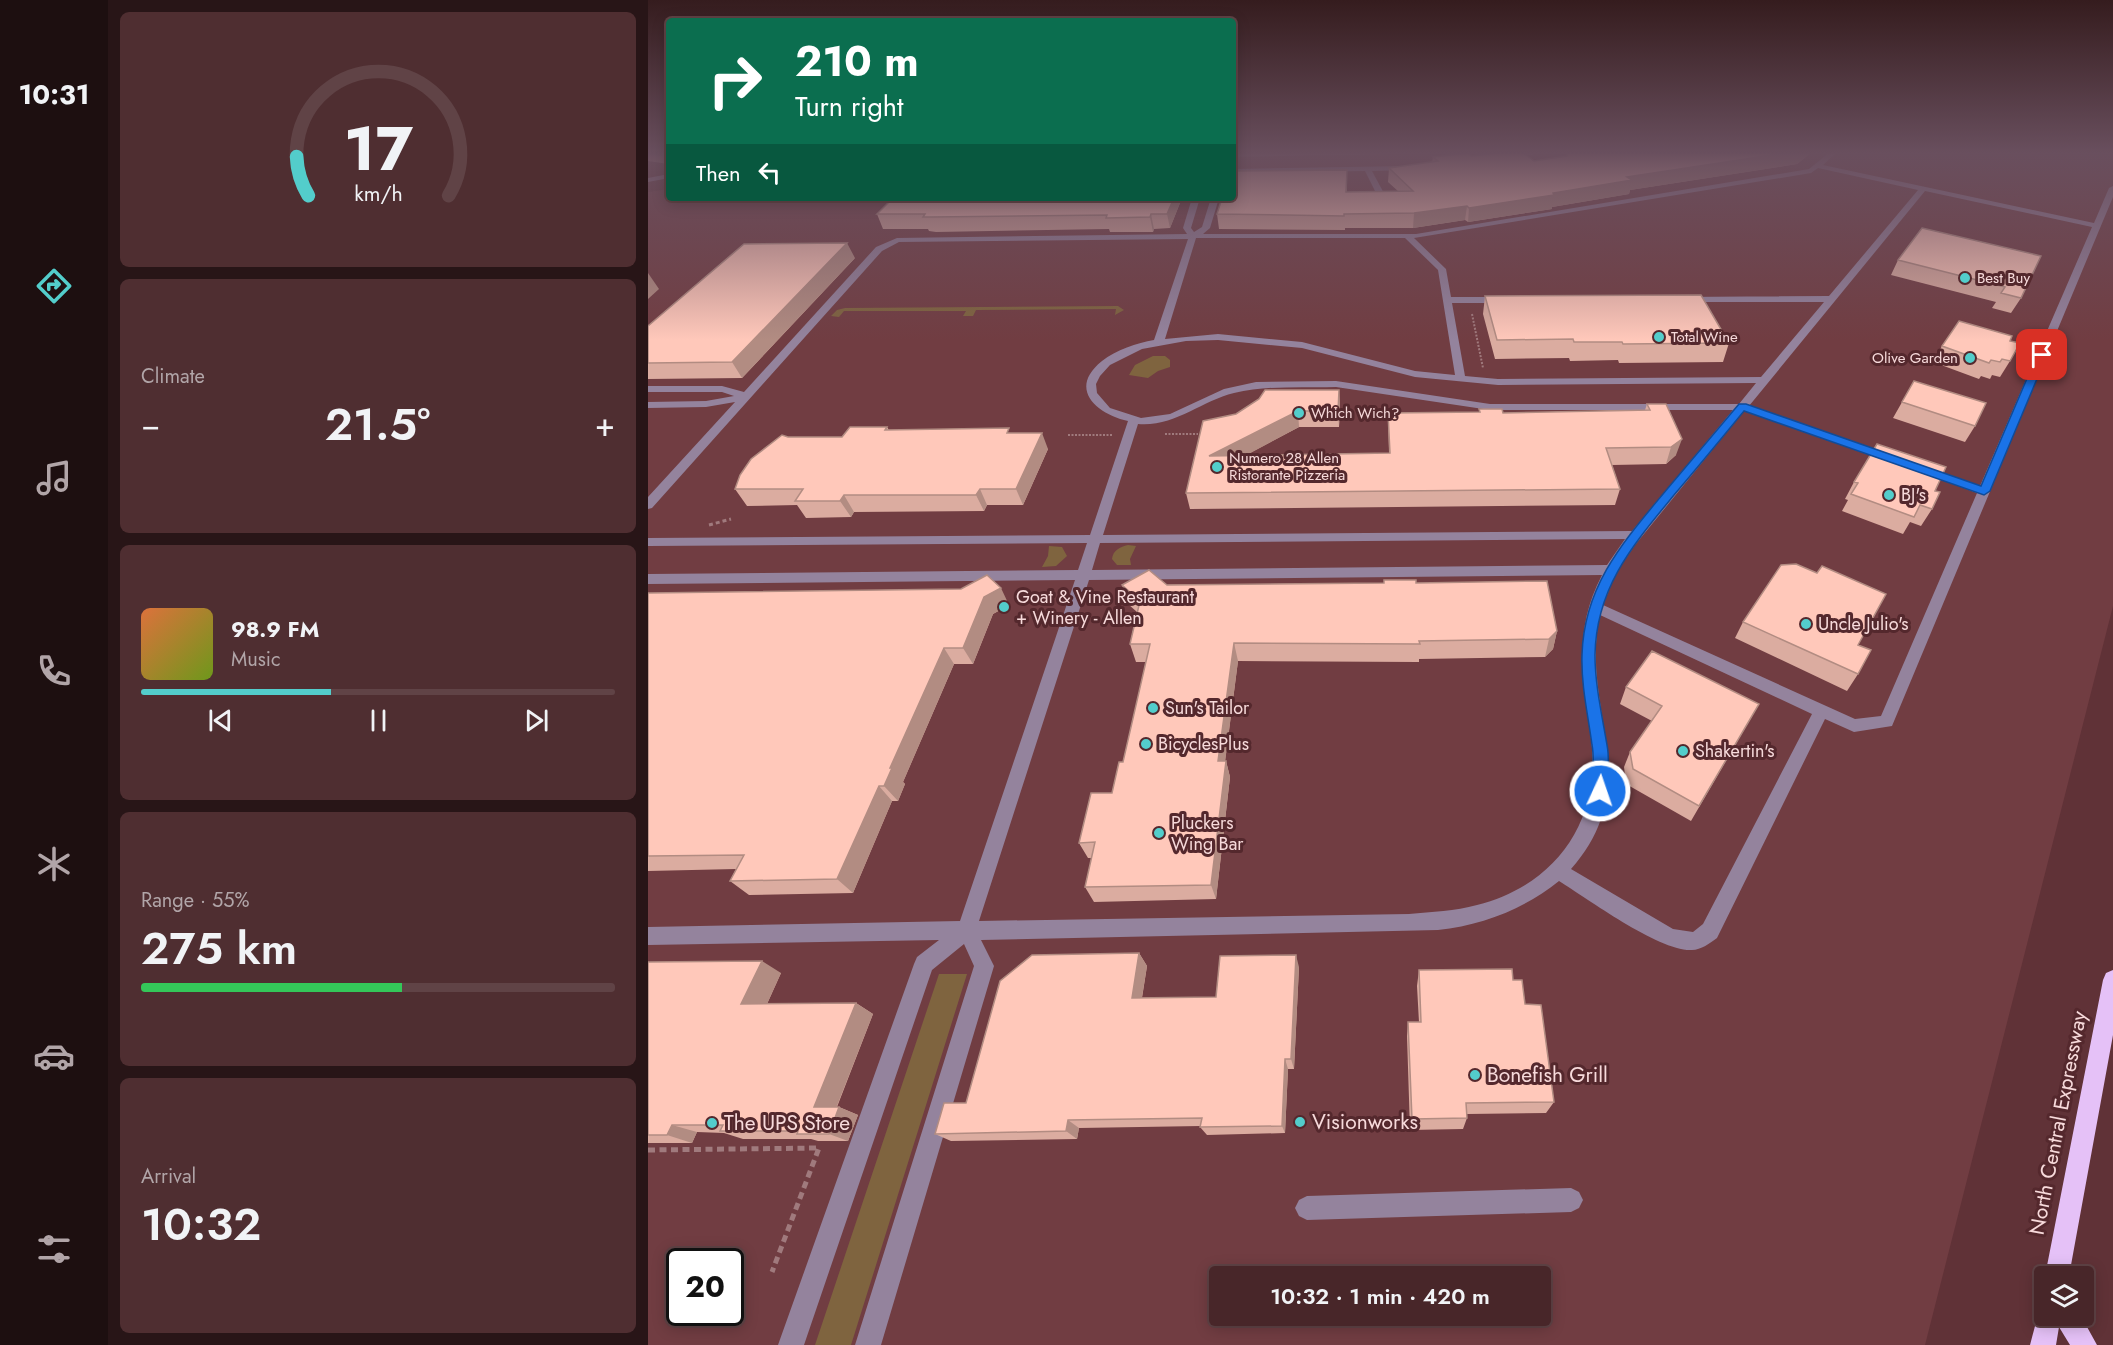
<!DOCTYPE html>
<meta charset="utf-8">
<style>
body{margin:0;font-family:Jost,sans-serif;background:#4f2e31;color:#f1f3f6;height:100vh;display:flex;flex-direction:column;font-size:22px;white-space:nowrap}
*{box-sizing:border-box;margin:0}
p{font-size:20px;color:#b1a5a8}
.icon{flex:none;width:33px;height:33px;fill:none;stroke:currentColor;stroke-width:2;stroke-linecap:round;stroke-linejoin:round}
.map{position:relative;flex:1;overflow:hidden}
.panel{display:flex;flex-direction:column;gap:12px;padding:12px;background:#281517;width:540px}
.panel>*{flex:none}
.top-card{position:absolute;left:18px;top:18px;width:570px;height:183px;border-radius:6px;box-shadow:0 3px 15px #0003,0 0 0 2px #604346;background:#0b6e4f;color:#fff;overflow:hidden}
.tools{position:absolute;left:1386px;top:1266px;display:grid;gap:12px}
.tools a{display:grid;place-items:center;width:60px;height:60px;border-radius:6px;background:#482629;box-shadow:0 3px 15px #0003,0 0 0 2px #604346;font-size:30px}
.speed{position:absolute;left:18px;top:1248px;display:flex;gap:12px;font-size:30px;font-weight:700;text-align:center}
.speed>*{display:grid;place-content:center;width:78px;height:78px;border-radius:50%;background:#482629;box-shadow:0 3px 15px #0003,0 0 0 2px #604346;line-height:1}
.speed .limit{border:3px solid #111;border-radius:9px;background:#fff;color:#111}
.pin{position:absolute;display:grid;place-items:center;width:51px;height:51px;color:#fff;margin:-26px;border-radius:12px;box-shadow:0 3px 9px #0006}
.me{position:absolute;width:66px;margin:-33px;rotate:3deg;stroke-linejoin:round;filter:drop-shadow(0 0 4px #0008)}
.turn{display:flex;align-items:center;gap:21px;height:126px;padding:0 30px;font-size:27px}
.turn .icon{width:78px;height:78px;stroke-width:2.5}
.turn b{display:block;font-size:42px;line-height:51px}
.then{display:flex;align-items:center;height:57px;padding:0 30px;background:#0003;gap:12px;font-size:22px}
.big{font-size:45px;font-weight:600;line-height:1.1}
.panel .tile{flex:1;display:flex;flex-direction:column;justify-content:center;gap:9px;min-width:0;padding:0 21px;border-radius:9px;background:#4f2e31}
.panel .dial{align-items:center;gap:0}
.dial svg{height:156px;overflow:visible;fill:none;stroke:#604346;stroke-width:7;stroke-linecap:round;text-anchor:middle}
.dial text{fill:#f1f3f6;stroke:none}
.song{display:flex;align-items:center;gap:18px}
.cover{width:72px;height:72px;border-radius:9px;background:linear-gradient(135deg,hsl(20 70% 55%),hsl(80 70% 35%))}
.played{height:6px;border-radius:3px;background:linear-gradient(90deg,#53cdcb 40%,#604346 40%)}
.keys{display:flex;justify-content:space-around;direction:ltr}
.heat{display:flex;justify-content:space-between;align-items:center;font-size:33px;direction:ltr}
.charge{height:9px;border-radius:4px;background:linear-gradient(90deg,#34c759 55%,#604346 0)}
.trip{position:absolute;left:561px;top:1266px;width:342px;height:60px;border-radius:6px;background:#482629;box-shadow:0 3px 15px #0003,0 0 0 2px #604346;font-weight:600;line-height:60px;text-align:center}
main{display:flex;flex:1;min-height:0}
.tabs{display:flex;flex-direction:column;width:108px;justify-content:space-around;align-items:center;background:#1d0f10;color:#b1a5a8}
.tabs .icon{width:42px;height:42px}
.tabs .current{color:#53cdcb}
.tabs b{font-size:27px;color:#f1f3f6}
.map>svg:first-child{display:block}
</style>
<main>
<nav class="tabs">
<b>10:31</b>
<svg class="icon current" aria-label="directions" viewBox="0 0 24 24"><path d="M12 3l9 9-9 9-9-9zM9 14v-3h6M13 9l2 2-2 2"/></svg>
<svg class="icon" aria-label="music" viewBox="0 0 24 24"><path d="M9 18V5l10-2v13"/><circle cx="6" cy="18" r="3"/><circle cx="16" cy="16" r="3"/></svg>
<svg class="icon" aria-label="phone" viewBox="0 0 24 24"><path d="M5 4h4l2 5-3 2q2 4 5 5l2-3 5 2v4C11 20 4 13 5 4z"/></svg>
<svg class="icon" aria-label="climate" viewBox="0 0 24 24"><path d="M12 3v18M4 7l16 10M4 17L20 7"/></svg>
<svg class="icon" aria-label="car" viewBox="0 0 24 24"><path d="M5 17H2v-5l4-1 3-4h7l3 4 3 1v5h-3M9 17h6M6 11h13"/><circle cx="7" cy="17" r="2"/><circle cx="17" cy="17" r="2"/></svg>
<svg class="icon" aria-label="filters" viewBox="0 0 24 24"><path d="M4 7h16M4 17h16"/><circle cx="9" cy="7" r="2"/><circle cx="15" cy="17" r="2"/></svg>
</nav>
<section class="panel">
<div class="tile dial"><svg viewBox="0 0 100 80">
<path d="M14 69A42 42 0 1 1 86 69"/>
<path d="M14 69A42 42 0 0 1 8 49" stroke="#53cdcb"/>
<text x="50" y="56" font-size="32" font-weight="700">17</text>
<text x="50" y="72" font-size="11">km/h</text>
</svg></div>
<div class="tile"><p>Climate</p>
<div class="heat"><a>−</a><b class="big">21.5°</b><a>+</a></div>
</div>
<div class="tile">
<div class="song"><i class="cover"></i><div><b>98.9 FM</b><p>Music</p></div></div>
<div class="played"></div>
<div class="keys"><svg class="icon" aria-label="previous" viewBox="0 0 24 24"><path d="M18 5L8 12l10 7zM5 5v14"/></svg><svg class="icon" aria-label="pause" viewBox="0 0 24 24"><path d="M8 5v14M16 5v14"/></svg><svg class="icon" aria-label="next" viewBox="0 0 24 24"><path d="M6 5l10 7-10 7zM19 5v14"/></svg></div>
</div>
<div class="tile"><p>Range · 55%</p><b class="big">275 km</b><div class="charge"></div></div>
<div class="tile"><p>Arrival</p><b class="big">10:32</b></div>
</section>
<div class="map">
<svg width="1465" height="1345" viewBox="0 0 1465 1345">
<rect width="100%" height="100%" fill="#603237"/>
<path fill="#713d42" fill-rule="evenodd" d="M787 152H1465V606L1277 1345H0V192L21 189V198H585V157ZM32 1262H82V1312H32ZM572 1276H892V1316H572Z"/>
<path fill="#7f643f" d="M470 306 476 310 467 315 468 309 328 310 325 316H315L318 311H196L191 317 183 316 189 310 197 308Z
M505 356H517L522 360V367L510 371 500 378 481 375 487 365Z
M480 545 488 546 482 559 483 565H469L464 559C465 550 472 547 480 545Z
M401 546 414 547 419 556 408 566 394 567 400 556Z
M291 974H319L203 1345H167Z"/>
<g fill="none" stroke-linecap="round" stroke-linejoin="round">
<path stroke="#a07a7d" stroke-width="2" stroke-dasharray="2 1.5" stroke-linecap="butt" d="M824 314 835 368
M517 434H550
M420 435H465"/>
<path stroke="#a07a7d" stroke-width="3" stroke-dasharray="4 3" stroke-linecap="butt" d="M61 525 83 519"/>
<path stroke="#a07a7d" stroke-width="5" stroke-dasharray="7 4.5" stroke-linecap="butt" d="M0 1150 171 1148 124 1272"/>
<path fill="#94839d" fill-rule="evenodd" d="M743 152 740 154 585 157V153Z
M881 152H896L857 160 854 158Z
M1182 152H1189L1175 165 1446 223 1461 188 1465 186V197L1244 726 1206 732 1177 719 1069 938C1062 943 1053 950 1044 950 1012 952 940 899 911 881 876 909 835 925 790 930L333 940 346 966 233 1345H207L326 966 316 944 284 970 156 1345H130L266 964 269 957 291 940 0 945V927L312 921 427 580 0 584V574L430 570 439 543 0 546V538L442 535 480 421C449 414 419 389 454 361 468 350 489 343 506 340L540 239 251 242 234 251 4 508 0 509V497L87 402 58 407 0 408V402L58 401 86 396 74 392H0V386H74L96 392 228 247 249 238 539 234 535 228 544 198H552L543 228 546 232 554 227 563 198H571L562 228 555 234H768L1161 169ZM1170 168 1270 190 1181 296 1033 297V301L1036 302H1176L1113 377 850 379 817 376 804 303H856L861 300 856 297H803L798 269 766 238 1163 173ZM1277 191 1444 227 1332 486 1277 467 1271 471 1329 493 1233 716 1207 719 955 605 968 573 987 545 1096 411 1239 461H1247V457L1101 406ZM548 238H757L790 270 807 375 767 371 654 342 570 334 517 339ZM570 340 654 348 767 377 850 385 1108 383 1091 404H842L688 381 608 382 576 389 522 414 493 418 462 408 449 393 448 384 452 376 462 365 494 349 538 341ZM688 387 842 410H1085L984 531 455 535 490 424C527 427 553 401 586 393 619 385 654 388 688 387ZM977 539 959 565 444 570 452 543ZM954 575C922 636 938 684 944 748 950 827 904 886 829 905 807 911 784 912 761 914L331 921 441 580ZM952 615 1164 714 1055 924 1045 932 1025 929 923 869C999 783 931 707 952 615Z
M759 166 762 170 724 171 738 197 734 199 730 197 717 171 585 173V169Z
M21 174V178L0 182V178Z
M923 1188 931 1192 935 1200 931 1208 923 1212 659 1220 651 1216 647 1208 651 1200 659 1196Z"/>
<path fill="#e5c1f7" fill-rule="evenodd" d="M1465 970V1035L1421 1276H1397L1455 980 1458 973Z
M1396 1305V1316H1433L1449 1345H1422L1411 1327 1408 1345H1382L1392 1307Z"/>
</g>
<path fill="#dbaca0" d="M0 152H21V164L0 161Z
M919 152H1164L1149 164 982 190 981 194 904 207V209L820 222 817 220 765 228H697V230L571 229 569 214 699 170V192H751L740 182 741 168 784 162 785 157 824 156 886 161 918 156Z
M534 198 522 228 506 229 505 232H462L461 229 288 232 281 231 280 229H235L229 214Z
M1274 228 1373 298 1363 313 1344 308 1348 302 1243 275 1250 260Z
M207 258 94 378 0 379V326Z
M837 296 1081 343 1075 362 971 363 970 360 922 361 921 358 847 359 835 314Z
M1362 341V361L1352 377 1344 375 1342 379 1333 376 1331 379 1285 362 1294 346Z
M1266 381 1327 426 1317 442 1245 418Z
M691 390 692 406 691 427H651L598 455 741 453 740 413 831 412V409L855 413 997 410 999 404 1028 455 1018 464 964 465 972 489 967 505 542 509 538 493 588 414Z
M239 427 241 430 363 433 400 449 375 505H339L336 511 206 512 203 517 158 518 149 505 99 506 87 489 140 437H194Z
M1206 482 1287 491 1284 509 1273 526 1262 522 1255 534 1194 511 1200 500 1197 499Z
M768 583 909 631 905 649 897 657 771 659V662L590 661 577 761H578L582 777 568 899 446 902 437 887 444 858H440L431 843 464 793 475 762 498 662H488L482 644 489 612 480 604 474 585Z
M0 593 361 605 345 614 325 664H306L255 782 257 784 250 801H244L205 893 101 895 82 881 88 869 0 871Z
M1095 622 1210 645V674L1199 691 1087 638Z
M978 687 1111 704 1043 821 978 784 976 767 982 752 1004 721 972 704Z
M491 953 499 966 494 998 568 997 651 967 646 1069H640L637 1133 559 1135 552 1127 553 1126 431 1128 429 1139 303 1141 287 1134 318 1103Z
M0 962 133 973 119 1004 208 1003 225 1014 189 1107H191L210 1115 200 1141H170L163 1139H95L76 1133 49 1132 44 1143H0Z
M771 970 865 980 877 1004 906 1102 898 1113 819 1114V1118L815 1129 762 1130 759 1036 760 1022H771L769 986Z"/>
<path fill="#b28c82" d="M1144 152H1164L1149 164 982 190 981 194 904 207V209L820 222 821 208 905 193 979 177Z
M526 198H534L522 228 519 214Z
M819 206 817 220 765 228 766 213Z
M503 214 506 229 505 232 502 217Z
M199 243 207 258 94 378 84 362Z
M0 273 11 289 0 299Z
M691 390 692 406 691 427 690 411Z
M650 411 651 427 565 473 561 456Z
M394 433 400 449 375 505 368 489Z
M1034 439 1028 455 1018 464 1023 447Z
M332 489 339 505 336 511 328 495Z
M196 495 206 512 203 517 192 501Z
M353 588 361 605 345 614 325 664 315 648 336 597Z
M909 631 905 649 897 657 901 639Z
M586 643 590 661 575 778 570 761Z
M296 648 306 664 255 782 257 784 250 801 236 786 242 768Z
M578 761 582 777 568 899 563 885Z
M231 786 244 801 205 893 189 879Z
M491 953 499 966 492 1009 484 998Z
M648 955 651 967 646 1069 643 1059Z
M114 961 133 973 114 1015 93 1004Z
M208 1003 225 1014 185 1116 166 1107Z
M637 1059 640 1069 637 1133 634 1126Z
M191 1107 210 1115 200 1141 181 1134Z
M420 1120 431 1128 429 1139 418 1131Z
M24 1125 49 1132 44 1143 19 1135Z"/>
<path fill="#ffc8ba" stroke="#b28c82" stroke-width="1.5" d="M0 152H21V155L18 156 0 153Z
M856 152H874L886 161 919 156V152H1144L979 177 984 180 905 193 906 195 821 208 819 206 766 213 696 214V216L569 214 574 198H585V171L699 170 698 192 765 191 741 168 790 161 785 157 820 153 824 156Z
M245 198H526L519 214H503L502 217 458 218 459 215 283 217H275L277 214H229Z
M1274 228 1393 256 1373 298 1353 293 1357 287 1250 260Z
M199 243 84 362 0 363V326L96 244Z
M1053 295 1081 343 975 344 974 342H926L925 339 849 340 837 296Z
M1311 321 1364 336 1362 341 1372 343 1362 361 1354 359 1352 362 1343 360 1341 363 1294 346Z
M1266 381 1338 403 1327 426 1254 402Z
M617 390H691L690 411H650L561 456 742 453 740 413 832 412 831 409H854L855 413 1002 410 999 404H1018L1034 439 1023 447 958 448 972 489 538 493 555 421 588 414 611 399Z
M202 427H239L237 430 361 428 359 433H394L368 489H332L328 495H196L192 501H147L155 489H87L92 475 103 459 134 435 140 437H194Z
M1229 444 1298 467 1287 491 1292 492 1284 509 1272 505 1266 517 1203 494 1210 483 1206 482Z
M1148 564 1169 573 1174 566 1238 594 1210 645 1223 650 1210 674 1095 622 1133 565Z
M501 570 519 585 736 583V580H768V583L899 581 909 631 901 639 771 641 772 644 586 643 570 761H578L563 885 437 887 447 842 431 843 443 793H464L471 762H475L502 644H482L492 601 474 585Z
M339 575 353 588 336 597 315 648H296L242 768H244L236 786H231L189 879 82 881 96 855 0 856V593L313 589Z
M1004 651 1111 704 1051 806 985 769 982 752 1014 706 978 687Z
M491 953 484 998 568 997 572 956 648 955 643 1059H637L634 1126 552 1127 554 1118 420 1120 418 1131 287 1134 296 1103H318L352 981 384 955Z
M114 961 93 1004 208 1003 166 1107H191L181 1134H149L150 1131H72L75 1125H24L19 1135H0V962Z
M864 969 865 980H874L877 1004 893 1005 906 1102 818 1103 819 1118 764 1119 760 1022H773L771 970Z"/>
<linearGradient id="sky" x2="0" y2="1"><stop stop-color="#351c1e"/><stop offset="0.45" stop-color="#694f5e"/><stop offset="1" stop-color="#694f5e" stop-opacity="0"/></linearGradient>
<rect width="1465" height="340" fill="url(#sky)"/>
<path fill="#1a73e8" stroke="#114b97" stroke-width="1.5" d="M1394 352 1399 355 1342 491 1336 495 1096 411C1073 439 1050 467 1026 495 985 545 948 587 947 655 947 685 954 715 959 745 962 760 960 776 959 791L957 795 952 797 946 795 944 791C944 776 947 760 944 745 940 715 933 685 934 655 936 584 977 540 1020 488 1044 460 1067 432 1091 404H1098L1333 486 1389 355Z"/>
<g fill="#53cdcb" stroke="#54282d" stroke-width="2">
<circle cx="1317" cy="278" r="6"/>
<circle cx="1011" cy="337" r="6"/>
<circle cx="1322" cy="358" r="6"/>
<circle cx="651" cy="413" r="6"/>
<circle cx="569" cy="467" r="6"/>
<circle cx="1241" cy="495" r="6"/>
<circle cx="356" cy="607" r="6"/>
<circle cx="1158" cy="624" r="6"/>
<circle cx="505" cy="708" r="6"/>
<circle cx="498" cy="744" r="6"/>
<circle cx="1035" cy="751" r="6"/>
<circle cx="511" cy="833" r="6"/>
<circle cx="827" cy="1075" r="6"/>
<circle cx="652" cy="1122" r="6"/>
<circle cx="64" cy="1123" r="6"/>
</g>
<g text-anchor="middle" dominant-baseline="central" stroke-width="6" stroke-linejoin="round" paint-order="stroke">
<g font-size="15" fill="#f7dadb" stroke="#54282d" text-anchor="start">
<text x="1329" y="278">Best Buy</text>
<text x="1023" y="337">Total Wine</text>
<text x="1310" y="358" text-anchor="end">Olive Garden</text>
<text x="663" y="413">Which Wich?</text>
<text x="581" y="458">Numero 28 Allen<tspan x="581" dy="17">Ristorante Pizzeria</tspan></text>
</g>
<g font-size="18" fill="#f7dadb" stroke="#54282d" text-anchor="start">
<text x="1253" y="495">BJ's</text>
<text x="368" y="597">Goat &amp; Vine Restaurant<tspan x="368" dy="21">+ Winery - Allen</tspan></text>
<text x="1170" y="624">Uncle Julio's</text>
<text x="517" y="708">Sun's Tailor</text>
<text x="510" y="744">BicyclesPlus</text>
<text x="1047" y="751">Shakertin's</text>
<text x="523" y="823">Pluckers<tspan x="523" dy="21">Wing Bar</tspan></text>
</g>
<g font-size="21" fill="#f7dadb" stroke="#54282d" text-anchor="start">
<text x="839" y="1075">Bonefish Grill</text>
<text x="664" y="1122">Visionworks</text>
<text x="76" y="1123">The UPS Store</text>
</g>
<g font-size="21" fill="#f7dadb" stroke="#54282d">
<text transform="translate(1410 1123) rotate(-79)">North Central Expressway</text>
</g>
</g>
</svg>
<div class="tools">
<a><svg class="icon" aria-label="layers" viewBox="0 0 24 24"><path d="M12 4l9 5-9 5-9-5zM3 14l9 5 9-5"/></svg></a>
</div>
<div class="speed"><div class="limit">20</div></div>
<div class="pin" style="left:1394px;top:355px;background:#d93025"><svg class="icon" aria-label="arrive" viewBox="0 0 24 24"><path d="M6 21V4h12l-3 4 3 4H6"/></svg></div>
<svg class="me" style="left:952px;top:791px" viewBox="-20 -20 40 40"><circle r="17" fill="#1a73e8" stroke="#fff" stroke-width="3"/><path d="M0-11L8 9 0 5-8 9z" fill="#fff"/></svg>
<div class="trip">10:32 · 1 min · 420 m</div>
<div class="top-card">
<div class="turn"><svg class="icon" aria-label="right" viewBox="0 0 24 24"><path d="M7 20v-9h11M14 6l5 5-5 5"/></svg><div><b>210 m</b>Turn right</div></div>
<div class="then">Then<svg class="icon" aria-label="left" viewBox="0 0 24 24"><path d="M17 20v-9H6M10 6l-5 5 5 5"/></svg></div>
</div>
</div>
</main>
